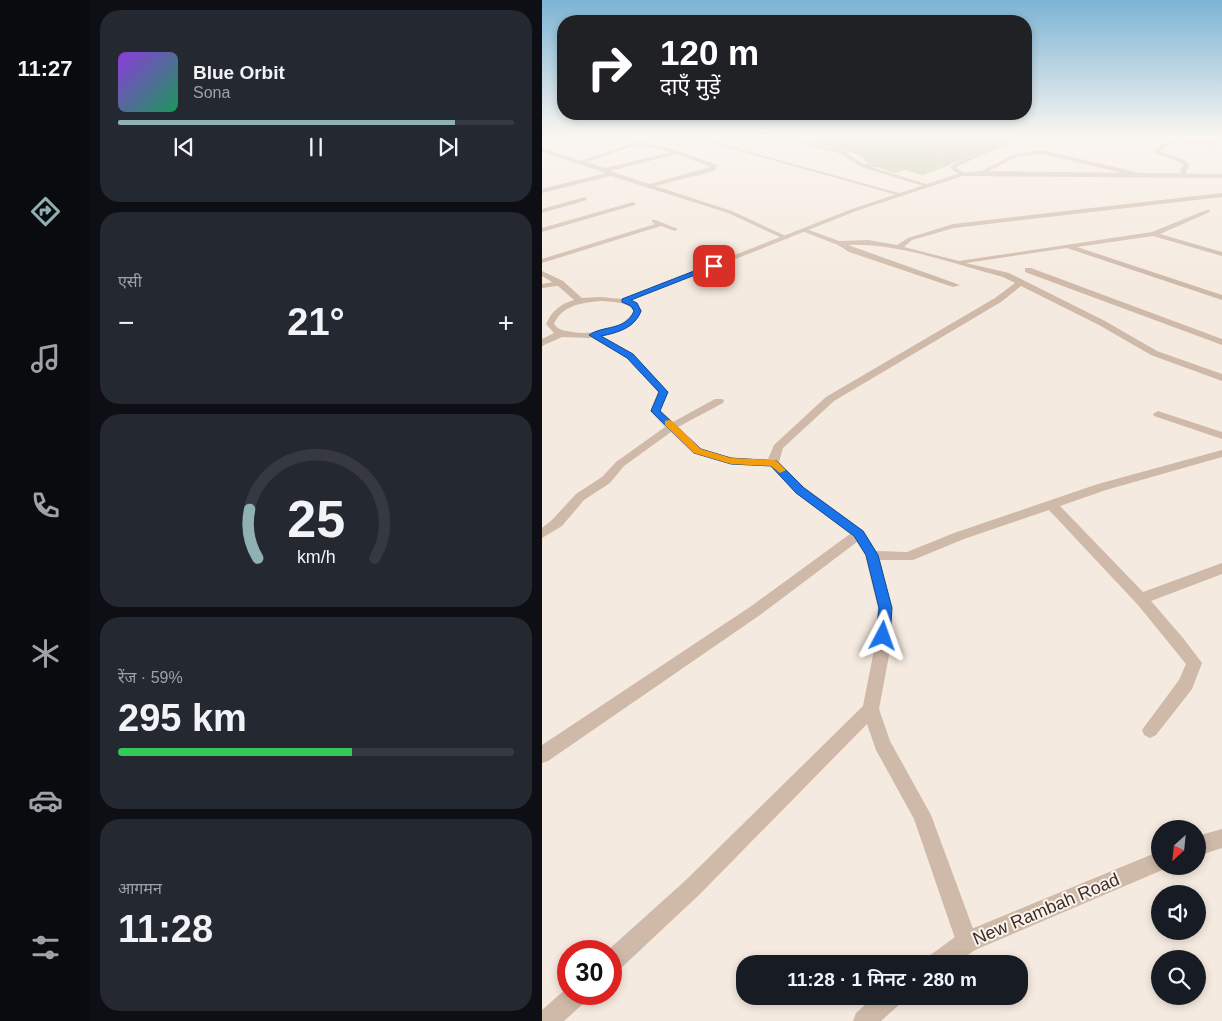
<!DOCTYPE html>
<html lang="hi">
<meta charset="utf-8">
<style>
body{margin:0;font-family:Helvetica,"Noto Sans Devanagari",sans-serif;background:#242831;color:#f1f3f6;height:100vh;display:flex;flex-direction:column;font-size:19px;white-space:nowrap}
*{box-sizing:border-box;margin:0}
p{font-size:16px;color:#9ea1a6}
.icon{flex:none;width:28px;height:28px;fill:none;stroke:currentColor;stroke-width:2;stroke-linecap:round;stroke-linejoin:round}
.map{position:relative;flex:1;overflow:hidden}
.drawer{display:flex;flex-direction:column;gap:10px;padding:10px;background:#0d0f14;width:452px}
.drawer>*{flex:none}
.guide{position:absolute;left:15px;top:15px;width:475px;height:105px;border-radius:20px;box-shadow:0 2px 8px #0003;background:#202124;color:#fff;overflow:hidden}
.needle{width:32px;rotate:207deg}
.controls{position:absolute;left:609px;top:820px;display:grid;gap:10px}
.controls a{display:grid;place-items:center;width:55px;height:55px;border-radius:50%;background:#171b24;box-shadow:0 2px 8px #0003;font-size:25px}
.speed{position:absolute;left:15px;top:940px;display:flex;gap:10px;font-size:25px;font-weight:700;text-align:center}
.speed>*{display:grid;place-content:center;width:65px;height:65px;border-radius:50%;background:#171b24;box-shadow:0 2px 8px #0003;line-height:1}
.speed .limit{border:8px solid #d22;background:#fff;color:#111}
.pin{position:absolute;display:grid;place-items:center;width:42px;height:42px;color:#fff;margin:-21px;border-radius:10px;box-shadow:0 2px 8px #0006}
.me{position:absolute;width:55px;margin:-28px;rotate:4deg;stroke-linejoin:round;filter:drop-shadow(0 0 4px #0008)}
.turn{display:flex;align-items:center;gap:18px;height:105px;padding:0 20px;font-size:22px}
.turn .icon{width:65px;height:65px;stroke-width:2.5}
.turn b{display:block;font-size:35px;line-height:42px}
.big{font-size:38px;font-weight:600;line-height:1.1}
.drawer .tile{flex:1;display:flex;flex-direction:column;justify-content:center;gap:8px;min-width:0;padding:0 18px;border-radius:20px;background:#242831}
.drawer .dial{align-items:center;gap:0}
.dial svg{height:130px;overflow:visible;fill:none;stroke:#363941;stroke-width:7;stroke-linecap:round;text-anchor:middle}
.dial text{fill:#f1f3f6;stroke:none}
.song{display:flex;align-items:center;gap:15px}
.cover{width:60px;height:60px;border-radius:8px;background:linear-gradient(135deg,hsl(270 70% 55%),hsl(150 70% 35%))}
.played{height:5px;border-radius:2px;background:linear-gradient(90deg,#90b1b3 85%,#363941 85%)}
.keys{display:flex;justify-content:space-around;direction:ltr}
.heat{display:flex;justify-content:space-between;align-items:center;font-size:28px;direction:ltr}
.charge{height:8px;border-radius:4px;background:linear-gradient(90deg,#34c759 59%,#363941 0)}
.trip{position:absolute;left:194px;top:955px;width:292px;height:50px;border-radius:20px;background:#171b24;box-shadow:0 2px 8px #0003;font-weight:600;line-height:50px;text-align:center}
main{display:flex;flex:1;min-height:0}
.tab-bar{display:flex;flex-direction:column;width:90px;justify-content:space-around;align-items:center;background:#090b0e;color:#9ea1a6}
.tab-bar .icon{width:35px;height:35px}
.tab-bar .on{color:#90b1b3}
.tab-bar b{font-size:22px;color:#f1f3f6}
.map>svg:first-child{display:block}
</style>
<main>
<nav class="tab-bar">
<b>11:27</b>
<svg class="icon on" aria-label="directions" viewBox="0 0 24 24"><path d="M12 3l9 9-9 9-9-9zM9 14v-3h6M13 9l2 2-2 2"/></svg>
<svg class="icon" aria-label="music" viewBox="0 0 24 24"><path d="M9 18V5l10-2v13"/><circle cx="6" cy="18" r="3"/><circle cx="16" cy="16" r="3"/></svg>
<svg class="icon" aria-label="phone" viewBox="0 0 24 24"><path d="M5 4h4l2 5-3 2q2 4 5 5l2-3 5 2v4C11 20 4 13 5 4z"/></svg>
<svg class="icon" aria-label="climate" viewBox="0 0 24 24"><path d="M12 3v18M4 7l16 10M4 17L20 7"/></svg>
<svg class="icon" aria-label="car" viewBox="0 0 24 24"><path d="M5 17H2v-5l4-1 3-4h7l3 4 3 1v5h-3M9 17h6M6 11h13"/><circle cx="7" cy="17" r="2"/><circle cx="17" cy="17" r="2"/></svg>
<svg class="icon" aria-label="filters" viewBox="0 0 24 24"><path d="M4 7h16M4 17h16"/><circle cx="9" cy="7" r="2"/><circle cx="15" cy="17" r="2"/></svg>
</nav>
<section class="drawer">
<div class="tile">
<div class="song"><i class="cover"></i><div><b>Blue Orbit</b><p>Sona</p></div></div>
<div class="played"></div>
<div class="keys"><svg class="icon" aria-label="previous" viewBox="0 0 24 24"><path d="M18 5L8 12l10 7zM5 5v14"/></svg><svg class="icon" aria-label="pause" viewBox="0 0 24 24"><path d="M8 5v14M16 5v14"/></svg><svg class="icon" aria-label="next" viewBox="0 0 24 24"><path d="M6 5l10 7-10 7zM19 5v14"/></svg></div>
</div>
<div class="tile"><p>एसी</p>
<div class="heat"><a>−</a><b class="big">21°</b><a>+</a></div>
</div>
<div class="tile dial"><svg viewBox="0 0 100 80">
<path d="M14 69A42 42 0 1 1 86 69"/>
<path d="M14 69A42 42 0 0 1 9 39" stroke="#90b1b3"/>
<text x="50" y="56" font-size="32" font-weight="700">25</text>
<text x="50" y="72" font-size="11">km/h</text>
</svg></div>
<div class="tile"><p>रेंज · 59%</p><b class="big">295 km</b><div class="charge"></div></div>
<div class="tile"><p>आगमन</p><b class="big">11:28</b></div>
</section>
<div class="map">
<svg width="680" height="1021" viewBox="0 0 680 1021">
<rect width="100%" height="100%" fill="#f5eadf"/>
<path fill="#bac69d" d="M244 136H465L476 138 381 175 363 170 353 173 327 164 317 155Z"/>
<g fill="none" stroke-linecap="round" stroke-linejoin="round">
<path fill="#cfb9a9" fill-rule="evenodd" d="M287 136H294L264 145 261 143Z
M355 136 422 148 453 136H459L382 167H319L321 164 381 163 417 150Z"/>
<path fill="#cfb9a9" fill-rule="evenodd" d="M112 136H118L101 143 124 147 175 165 174 169 169 172 113 186 190 211 246 237V239H242L186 213 69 176 0 193V189L64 173 0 152V148L39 161ZM95 145 130 152 63 168 44 162ZM135 154 169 167 107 184 68 171Z
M144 136H151L360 194 355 195Z
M232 136H239L303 152 323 165 387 185 382 186 319 167 299 154Z
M478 136H484L416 166 414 168 422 173V175H418L408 168 412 164Z
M512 136 549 139 571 136 549 143Z
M609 136 631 137 638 136 636 138 669 142 680 137V140L670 146 632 141 618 151 644 161 647 165 644 172 646 176 643 178 638 172 641 165 640 163 612 152 613 149 627 140Z
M500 150 597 173 600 175 597 177 500 154 476 156 441 174 436 173 473 154Z
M680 193V197L412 228 370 240 362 247 417 261 610 232 664 210H668V212L618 234 680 252V256L611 236 535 247 680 295V300L525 248 424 263 467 273 563 321 615 351 680 374V381L609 355 557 325 479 286 459 302 292 401 241 448 237 462 262 487 322 531 334 551 365 552 412 533 556 484 680 450V457L564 490 518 506 601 592 680 563V574L609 601 641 638 660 663 650 689 614 735 608 738 602 735 600 730 637 680 644 664 596 605 507 510 422 539 371 560H338L350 608 348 650 337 709 348 741 389 815 436 942 433 950 425 953 417 950 372 819 334 750 325 724 158 894 77 970 69 973V951H65L144 880 321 706 332 650 336 608 323 555 315 542 218 615 6 761 0 763V745L208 607 308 534 254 493 228 466 189 464 151 453 129 432 82 466 68 483 42 500 20 526 0 538V528L10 520 34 494 60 477 74 462 123 427 108 411 116 392 85 358 48 337V333H54L91 354 126 392 118 410 131 422 173 399H181L182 401 181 403 136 427 159 449 190 458 226 459 232 445 284 397 453 298 473 283 461 277C413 264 356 243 306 245L418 285 411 287 307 252 296 245 260 231V229H264L297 241 326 240 355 245 366 238 411 224Z
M43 197 45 200 0 213V209Z
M91 202 93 203V205L0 232V228Z
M110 220H114L136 229 133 231 119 226 0 263V259L113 224 110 222Z
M483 268H489L680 339V345L483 272Z
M18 281 22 283 21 285 0 288V284Z
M616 411 680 432V439L612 416 611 414Z
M26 987V994H46L43 1002 22 1021H0V1010Z"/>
<path fill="#cfb9a9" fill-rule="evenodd" d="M439 171 680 174V178L421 176 314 211 88 301 95 303 100 311 90 325 76 332 48 338 20 337 0 346V339L12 333 4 324C10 311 18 304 32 300L15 285 0 276V271L21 281 40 298 58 297 80 299 310 209 418 173ZM58 301C68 302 85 301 92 311 79 331 51 335 30 332 22 330 17 331 12 324 20 305 39 303 58 301Z
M680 829V848L655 856V836Z
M618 851V866H626L625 868 433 950 413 964H384L387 956 417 934Z
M333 996H361L358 1004 339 1021H311L314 1013Z"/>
</g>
<linearGradient id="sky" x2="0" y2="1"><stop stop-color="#7cb4d4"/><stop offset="0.49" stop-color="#faf6f1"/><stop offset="1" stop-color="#faf6f1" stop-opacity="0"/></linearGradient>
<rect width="680" height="279" fill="url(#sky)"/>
<path fill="#1a73e8" stroke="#114b97" d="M170 264 176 266 89 300 95 303 99 311C93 328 75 333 59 336L91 354 126 392 118 411 159 449 189 458 235 461 262 488 321 531 336 555 350 608 348 636 346 640 341 642 336 640 334 636 337 608 324 555 312 536 254 493 229 466 189 464 152 453 109 411 117 392 85 358 47 335C61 325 84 331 92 311L89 306 80 302V299Z"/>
<path fill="#f59e0b" d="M127 420 130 421 159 449 189 458 232 460 235 461 244 470 238 473 229 466 189 464 152 453 123 425V421Z"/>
<g text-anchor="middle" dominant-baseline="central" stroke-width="4" stroke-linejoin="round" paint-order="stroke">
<g font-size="18" fill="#3c2e29" stroke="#fcf4ec">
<text transform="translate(504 909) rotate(-23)">New Rambah Road</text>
</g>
</g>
</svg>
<div class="controls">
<a><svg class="needle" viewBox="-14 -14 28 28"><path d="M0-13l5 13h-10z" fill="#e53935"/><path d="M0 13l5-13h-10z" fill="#9ea1a6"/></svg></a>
<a><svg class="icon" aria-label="sound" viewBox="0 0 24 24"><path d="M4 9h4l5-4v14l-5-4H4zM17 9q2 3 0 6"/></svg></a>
<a><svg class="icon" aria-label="search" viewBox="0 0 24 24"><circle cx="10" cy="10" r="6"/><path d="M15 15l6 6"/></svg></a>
</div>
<div class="speed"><div class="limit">30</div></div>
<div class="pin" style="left:172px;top:266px;background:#d93025"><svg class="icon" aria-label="arrive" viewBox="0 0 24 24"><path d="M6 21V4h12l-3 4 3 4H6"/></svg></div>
<svg class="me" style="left:341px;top:636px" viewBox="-20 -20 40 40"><path d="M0-17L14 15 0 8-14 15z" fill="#1a73e8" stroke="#fff" stroke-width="4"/></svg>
<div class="trip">11:28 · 1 मिनट · 280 m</div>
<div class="guide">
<div class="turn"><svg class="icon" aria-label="right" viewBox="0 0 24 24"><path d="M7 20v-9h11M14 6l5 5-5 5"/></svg><div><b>120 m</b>दाएँ मुड़ें</div></div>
</div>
</div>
</main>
